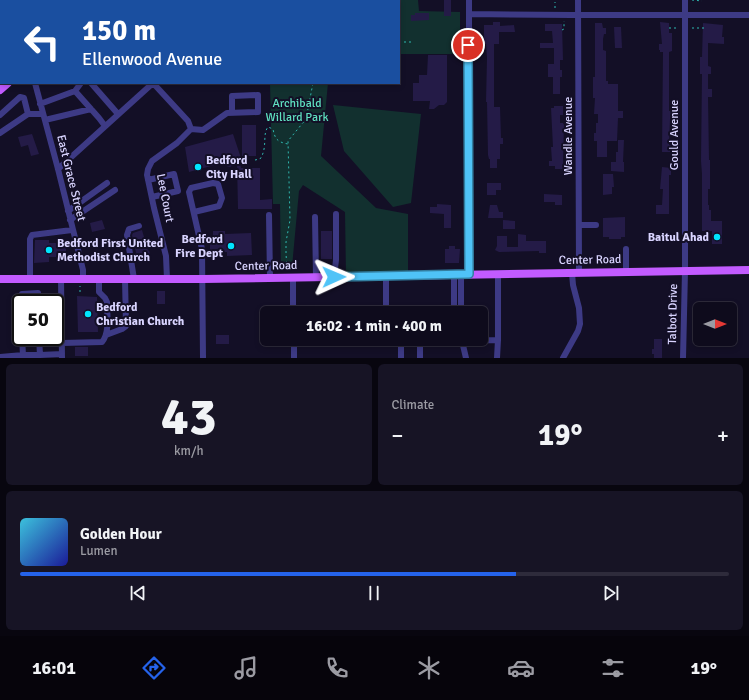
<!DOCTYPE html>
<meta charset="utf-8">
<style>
body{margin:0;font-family:Signika,sans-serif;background:#171425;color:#f1f3f6;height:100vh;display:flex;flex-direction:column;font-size:15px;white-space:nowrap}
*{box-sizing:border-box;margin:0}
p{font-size:13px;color:#9b9ba3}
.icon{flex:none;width:22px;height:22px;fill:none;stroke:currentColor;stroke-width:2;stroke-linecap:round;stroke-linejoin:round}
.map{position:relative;height:358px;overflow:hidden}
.side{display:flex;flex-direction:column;gap:6px;padding:6px;background:#08060f;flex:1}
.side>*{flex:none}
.guide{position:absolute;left:0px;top:0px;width:400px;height:84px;box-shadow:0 2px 6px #0003,0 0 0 1px #2e2b3b;background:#1a4fa0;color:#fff;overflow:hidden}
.needle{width:26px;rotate:90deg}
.controls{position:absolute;left:693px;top:302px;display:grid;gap:8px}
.controls a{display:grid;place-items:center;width:44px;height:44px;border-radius:6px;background:#0e0b1c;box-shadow:0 2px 6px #0003,0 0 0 1px #2e2b3b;font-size:20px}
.speed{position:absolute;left:12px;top:294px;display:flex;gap:8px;font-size:20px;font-weight:700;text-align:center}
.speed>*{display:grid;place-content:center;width:52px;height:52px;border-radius:50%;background:#0e0b1c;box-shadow:0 2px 6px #0003,0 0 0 1px #2e2b3b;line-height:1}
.speed .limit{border:2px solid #111;border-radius:6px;background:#fff;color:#111}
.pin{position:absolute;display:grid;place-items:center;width:34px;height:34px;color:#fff;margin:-17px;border:2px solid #fff;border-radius:50%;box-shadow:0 1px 4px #0007}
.me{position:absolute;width:44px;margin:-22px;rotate:89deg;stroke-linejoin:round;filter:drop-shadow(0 0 3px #0008)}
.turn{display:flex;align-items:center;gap:14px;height:84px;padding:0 16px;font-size:18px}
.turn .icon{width:52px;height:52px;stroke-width:2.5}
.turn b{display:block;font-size:28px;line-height:34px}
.big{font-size:30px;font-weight:700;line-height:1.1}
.side .widget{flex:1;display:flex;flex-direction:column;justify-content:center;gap:6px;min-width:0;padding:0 14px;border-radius:6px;background:#171425}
.side .dial{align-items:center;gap:0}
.dial b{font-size:52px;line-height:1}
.song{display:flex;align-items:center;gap:12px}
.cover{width:48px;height:48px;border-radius:6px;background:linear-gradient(135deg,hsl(190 70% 55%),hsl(240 70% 35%))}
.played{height:4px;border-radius:2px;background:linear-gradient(90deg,#2563eb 70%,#2e2b3b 70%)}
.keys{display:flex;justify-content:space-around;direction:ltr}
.heat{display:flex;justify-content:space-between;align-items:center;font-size:22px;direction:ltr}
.side .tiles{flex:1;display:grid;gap:6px;grid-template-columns:1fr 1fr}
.widget:last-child{grid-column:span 2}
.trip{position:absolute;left:260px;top:306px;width:228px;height:40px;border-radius:6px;background:#0e0b1c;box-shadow:0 2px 6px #0003,0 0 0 1px #2e2b3b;font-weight:700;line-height:40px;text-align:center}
.tab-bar{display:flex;height:64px;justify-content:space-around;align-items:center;background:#06040b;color:#9b9ba3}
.tab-bar .icon{width:28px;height:28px}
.tab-bar .current{color:#2563eb}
.tab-bar b{font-size:18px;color:#f1f3f6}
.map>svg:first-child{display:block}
</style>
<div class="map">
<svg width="749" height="358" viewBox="0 0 749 358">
<rect width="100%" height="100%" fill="#130f26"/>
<path fill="#12302f" d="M318 0H418L419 11 460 12V54H399V1H318Z
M270 83H328L321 156 376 208 408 214V275L346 276 345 212 303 185 299 191 292 267H281L280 204H273Z
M333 105 421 114 411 203 393 207 344 151Z"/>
<path fill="#241b47" d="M444 0H451V16H444Z
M415 13H429V20L411 21V15H415Z
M493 22H500V26L514 25 515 32H499V44H494V107H500L501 138H503V144H500V159H497V168H490V159H489L488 155 487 102H486L487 58 486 44H484V25H493Z
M660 22 669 23V33H672V51L669 52V111H672V119H670L669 145H671V152H662L663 52H660V50H659V44H662Z
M595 23H602L603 28H606V34H604L603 39V50L606 51V81H608V84H618V111H623V118H618L617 141H607V157H597V141H594V133H596V123H598V114H594L595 98H593V77H595Z
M703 23 723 25 722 37H724V44L708 43V66L711 67V74H708V89H712V97H708L709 160H710V189H708V205H709V210H711V221H722V244H712V231H702V174L701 161 702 74H700V57H702Z
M545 24H562L563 60H560V70H562V77H560V94H553V77H548V64H554V48H540V43H553L552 31H545Z
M614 27H621L622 48H615Z
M428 55H447V102L444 105H439L434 109H429L430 101H413V83H419V75H427Z
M554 106H563V115H560V123H563L564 125 563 161V164H566V169H555V166H549V161H552L551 147H553L551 108H554Z
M242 125H256V156H242Z
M32 134 39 154 31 156 28 145 21 147 18 137Z
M233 134 241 158 239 159 241 168H260V200L272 199V209H238L237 163 230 167 226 166 222 163 189 172 185 147Z
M618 140H624L623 162H624V172L611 171V162H616V152H618Z
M662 167 671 168V175H669V214H656V205H662L663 189H660Z
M603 174H613L614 187H612V194L603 195Z
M487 183H501V190H496V195H487Z
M544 194 562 195V205H555V202H544Z
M437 204 451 205V228H444V214L430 213V207H437Z
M490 205H497L499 212H503V218H488Z
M625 217V237H621V239H609V237H603V218Z
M102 220 105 229 92 232 90 223Z
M503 220 515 221V229H503Z
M142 230 148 251 149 250 151 258 136 262 135 254 136 253 132 235 133 233Z
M213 231H225V234L251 233 252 255 227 256V252H216V257H210V240H213Z
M321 231H332V259H321Z
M518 234 526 235V241H546V253H539V251L499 252 495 250 497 246V236H507V247H518Z
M35 240H49V243H66V257H49V262L34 263Z
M449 246H455V249H460L459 263H445V249H449Z
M157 291H165V304H157Z
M77 296 97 297 98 332H78Z
M216 335H229V344H216Z
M654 339H662V358H654V354H652V349H654Z
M75 347H88V356H75Z"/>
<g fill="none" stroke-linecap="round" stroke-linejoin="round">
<path stroke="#2fb8b0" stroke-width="1" stroke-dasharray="2 3" stroke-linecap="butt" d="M359 0V1
M692 0 702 1
M555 8V2
M669 28H679
M692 28H704
M562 30 564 29V21
M399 42H414
M255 160 260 159C268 148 262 134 268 127L273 129C275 139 277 142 288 144
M287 268 286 254V242L290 220 288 141 306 119 313 83
M80 292V286"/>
<path stroke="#3d3a85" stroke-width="6" d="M13 0V1
M36 0 37 1
M469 0V274
M578 0 579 272
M68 1 69 0
M242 1 243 0
M469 14 572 15H749
M0 18 1 20
M0 53 1 54
M35 83 58 169 83 270V279
M91 83 118 114
M153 83 188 121 191 129
M75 91 81 83
M40 104 75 91 99 118 105 126
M28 114H43
M0 115 20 97 24 98 28 114 0 133
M45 120 91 109
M191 129 203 130 227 113 258 112V95L232 96V113
M58 169 153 83
M148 180 174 174 178 191 152 197
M68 211 107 183
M194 212 219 206 222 198 218 184 213 183 191 188 189 192 202 249 203 358
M269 215 270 278
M315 217 316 277
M70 220 115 190
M579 225H596
M626 249V272
M454 274V313
M461 274V313
M293 277V313
M334 277 336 260V214
M30 278V239L32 235 72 230
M61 278 62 358
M134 279 127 235 129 229 139 226
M167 279 166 256 154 208 147 175 148 169 152 161 177 143 191 129
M22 303V294L38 293 39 303
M386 313V276
M106 335 122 329 126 326 125 279
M39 337 40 355 62 354
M294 339V358
M401 339V358
M420 339V358
M462 339V341L498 340V274
M462 341 466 358
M62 343 102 342C110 333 107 314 107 302L105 298 99 292V279
M23 355H40
M0 357 23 355 22 337
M497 358 498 340
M563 358 578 331 580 324 579 308 573 285 572 273
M683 358 685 271V0"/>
<path stroke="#c25bff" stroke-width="8" d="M98 1 99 0
M0 90 8 83
M0 279H203L749 270"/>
</g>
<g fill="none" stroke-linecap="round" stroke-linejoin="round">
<g stroke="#337fa1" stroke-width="10">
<path id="route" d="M334 277 469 274 468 45"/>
</g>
<use href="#route" stroke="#4fc3f7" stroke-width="7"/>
</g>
<g fill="#00e5ff" stroke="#130f26" stroke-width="1.5">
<circle cx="198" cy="167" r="4"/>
<circle cx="717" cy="237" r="4"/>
<circle cx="231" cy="246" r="4"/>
<circle cx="49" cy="250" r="4"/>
<circle cx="88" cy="314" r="4"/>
</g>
<g text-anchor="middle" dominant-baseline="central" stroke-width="4" stroke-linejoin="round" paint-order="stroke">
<g font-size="12" fill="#5fe0c0" stroke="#130f26">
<text x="297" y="103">Archibald<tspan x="297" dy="14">Willard Park</tspan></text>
</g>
<g font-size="12" fill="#d9d4ff" stroke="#130f26">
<text transform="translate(674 135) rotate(-90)">Gould Avenue</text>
<text transform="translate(568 136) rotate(-90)">Wandle Avenue</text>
<text transform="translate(71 178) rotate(76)">East Grace Street</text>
<text transform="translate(165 198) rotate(79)">Lee Court</text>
<text transform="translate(590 260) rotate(-1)">Center Road</text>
<text transform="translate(266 266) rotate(-1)">Center Road</text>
<text transform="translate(673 314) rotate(-89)">Talbot Drive</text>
</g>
<g font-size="12" font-weight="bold" fill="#d9d4ff" stroke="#130f26" text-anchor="start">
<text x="206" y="160">Bedford<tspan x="206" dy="14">City Hall</tspan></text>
<text x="709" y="237" text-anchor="end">Baitul Ahad</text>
<text x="223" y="239" text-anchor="end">Bedford<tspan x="223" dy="14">Fire Dept</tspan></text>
<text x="57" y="243">Bedford First United<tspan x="57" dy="14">Methodist Church</tspan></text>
<text x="96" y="307">Bedford<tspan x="96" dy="14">Christian Church</tspan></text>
</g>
</g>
</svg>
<div class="controls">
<a><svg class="needle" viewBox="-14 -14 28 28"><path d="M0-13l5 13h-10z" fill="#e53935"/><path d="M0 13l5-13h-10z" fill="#9b9ba3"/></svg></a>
</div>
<div class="speed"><div class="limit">50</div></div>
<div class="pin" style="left:468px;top:45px;background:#d93025"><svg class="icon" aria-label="arrive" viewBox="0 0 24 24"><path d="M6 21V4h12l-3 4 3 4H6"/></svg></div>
<svg class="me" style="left:334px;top:277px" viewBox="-20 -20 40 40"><path d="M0-17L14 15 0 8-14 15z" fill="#4fc3f7" stroke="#fff" stroke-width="4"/></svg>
<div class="trip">16:02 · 1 min · 400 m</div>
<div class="guide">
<div class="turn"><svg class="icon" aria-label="left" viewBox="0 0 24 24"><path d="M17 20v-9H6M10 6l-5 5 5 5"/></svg><div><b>150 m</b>Ellenwood Avenue</div></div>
</div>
</div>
<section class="side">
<div class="tiles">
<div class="widget dial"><b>43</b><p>km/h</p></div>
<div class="widget"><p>Climate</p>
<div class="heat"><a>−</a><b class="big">19°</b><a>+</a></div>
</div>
<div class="widget">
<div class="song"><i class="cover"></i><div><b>Golden Hour</b><p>Lumen</p></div></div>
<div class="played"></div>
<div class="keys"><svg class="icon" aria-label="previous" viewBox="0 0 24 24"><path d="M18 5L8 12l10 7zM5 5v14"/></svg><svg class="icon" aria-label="pause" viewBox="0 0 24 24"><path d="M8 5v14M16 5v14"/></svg><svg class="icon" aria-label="next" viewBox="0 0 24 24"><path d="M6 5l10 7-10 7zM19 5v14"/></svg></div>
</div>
</div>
</section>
<nav class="tab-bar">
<b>16:01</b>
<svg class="icon current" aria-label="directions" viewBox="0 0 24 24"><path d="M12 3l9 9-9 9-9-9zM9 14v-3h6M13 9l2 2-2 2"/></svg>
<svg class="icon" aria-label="music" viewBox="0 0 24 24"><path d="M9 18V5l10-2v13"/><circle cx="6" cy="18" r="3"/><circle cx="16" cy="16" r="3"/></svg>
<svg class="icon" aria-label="phone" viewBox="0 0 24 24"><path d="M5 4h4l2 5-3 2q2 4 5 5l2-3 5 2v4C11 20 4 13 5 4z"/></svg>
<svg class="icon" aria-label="climate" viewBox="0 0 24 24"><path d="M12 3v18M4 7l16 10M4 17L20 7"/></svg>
<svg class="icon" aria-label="car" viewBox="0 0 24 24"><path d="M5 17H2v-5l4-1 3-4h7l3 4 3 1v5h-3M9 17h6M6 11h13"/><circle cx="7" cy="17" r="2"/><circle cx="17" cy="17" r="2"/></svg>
<svg class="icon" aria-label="filters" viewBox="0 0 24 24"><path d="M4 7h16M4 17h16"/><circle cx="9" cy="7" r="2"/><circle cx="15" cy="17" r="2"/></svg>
<b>19°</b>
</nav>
